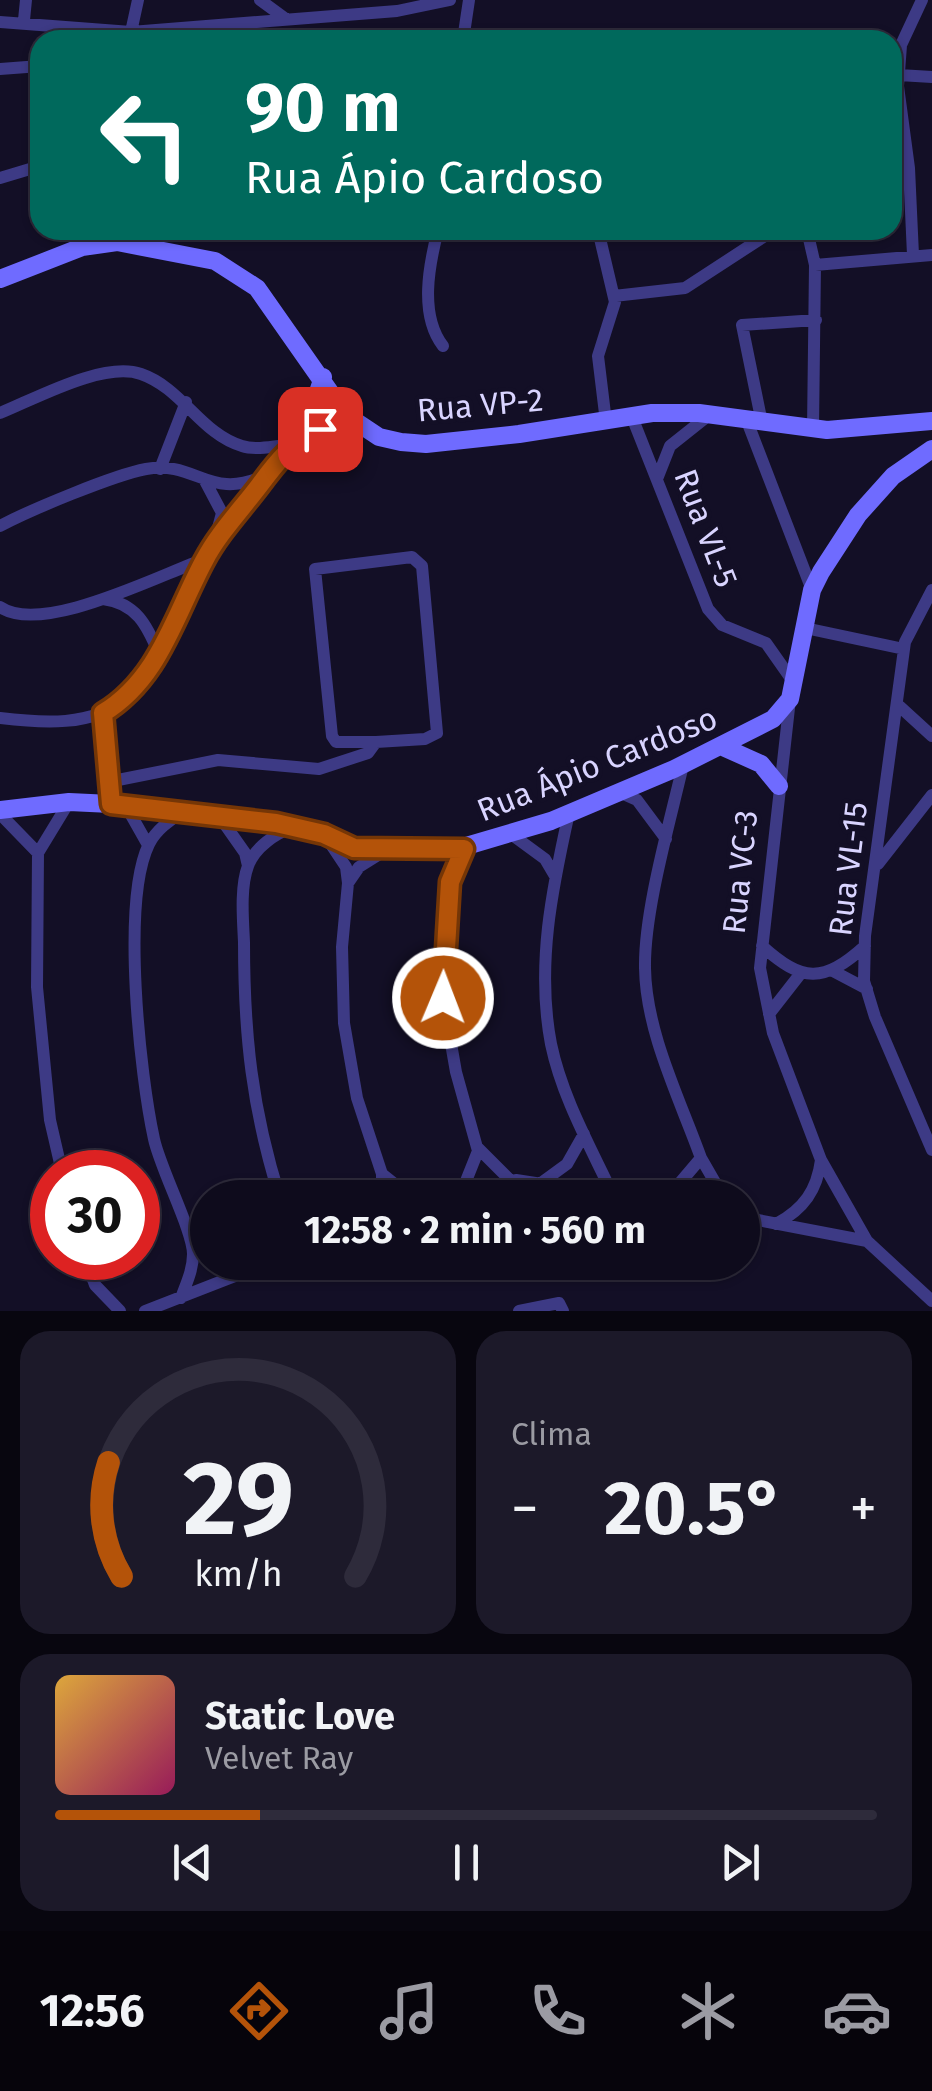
<!DOCTYPE html>
<html lang="pt">
<meta charset="utf-8">
<style>
body{margin:0;font-family:"Fira Sans",sans-serif;background:#1c1929;color:#f1f3f6;height:100vh;display:flex;flex-direction:column;font-size:38px;white-space:nowrap}
*{box-sizing:border-box;margin:0}
p{font-size:32px;color:#9b9ba3}
.icon{flex:none;width:55px;height:55px;fill:none;stroke:currentColor;stroke-width:2;stroke-linecap:round;stroke-linejoin:round}
.map{position:relative;height:1311px;overflow:hidden}
.details{display:flex;flex-direction:column;gap:20px;padding:20px;background:#08060f;flex:1}
.details>*{flex:none}
.hud{position:absolute;left:30px;top:30px;width:872px;height:210px;border-radius:30px;box-shadow:0 2px 8px #0004,0 0 0 2px #2e2b3b;background:#00695c;color:#fff;overflow:hidden}
.speed{position:absolute;left:30px;top:1150px;display:flex;gap:20px;font-size:50px;font-weight:700;text-align:center}
.speed>*{display:grid;place-content:center;width:130px;height:130px;border-radius:50%;background:#0e0b1c;box-shadow:0 2px 8px #0004,0 0 0 2px #2e2b3b;line-height:1}
.speed .limit{border:15px solid #d22;background:#fff;color:#111}
.pin{position:absolute;display:grid;place-items:center;width:85px;height:85px;color:#fff;margin:-42px;border-radius:20px;box-shadow:0 5px 15px #0006}
.me{position:absolute;width:110px;margin:-55px;rotate:1deg;stroke-linejoin:round;filter:drop-shadow(0 0 8px #0008)}
.turn{display:flex;align-items:center;gap:35px;height:210px;padding:0 50px;font-size:45px}
.turn .icon{width:130px;height:130px;stroke-width:2.5}
.turn b{display:block;font-size:70px;line-height:85px}
.big{font-size:75px;font-weight:700;line-height:1.1}
.details .widget{flex:1;display:flex;flex-direction:column;justify-content:center;gap:15px;min-width:0;padding:0 35px;border-radius:30px;background:#1c1929}
.details .dial{align-items:center;gap:0}
.dial svg{height:260px;overflow:visible;fill:none;stroke:#2e2b3b;stroke-width:7;stroke-linecap:round;text-anchor:middle}
.dial text{fill:#f1f3f6;stroke:none}
.song{display:flex;align-items:center;gap:30px}
.cover{width:120px;height:120px;border-radius:15px;background:linear-gradient(135deg,hsl(40 70% 55%),hsl(330 70% 35%))}
.played{height:10px;border-radius:5px;background:linear-gradient(90deg,#b45309 25%,#2e2b3b 25%)}
.keys{display:flex;justify-content:space-around;direction:ltr}
.heat{display:flex;justify-content:space-between;align-items:center;font-size:55px;direction:ltr}
.details .tiles{flex:1;display:grid;gap:20px;grid-template-columns:1fr 1fr}
.widget:last-child{grid-column:span 2}
.trip{position:absolute;left:190px;top:1180px;width:570px;height:100px;border-radius:50px;background:#0e0b1c;box-shadow:0 2px 8px #0004,0 0 0 2px #2e2b3b;font-weight:700;line-height:100px;text-align:center}
.tab-bar{display:flex;height:160px;justify-content:space-around;align-items:center;background:#06040b;color:#9b9ba3}
.tab-bar .icon{width:70px;height:70px}
.tab-bar .on{color:#b45309}
.tab-bar b{font-size:45px;color:#f1f3f6}
.map>svg:first-child{display:block}
</style>
<div class="map">
<svg width="932" height="1311" viewBox="0 0 932 1311">
<rect width="100%" height="100%" fill="#130f26"/>
<g fill="none" stroke-linecap="round" stroke-linejoin="round">
<path stroke="#3d3a85" stroke-width="12" d="M260 0 286 19
M24 20 26 0
M0 22 131 32 397 11 450 0
M131 32 138 0
M463 40 469 0
M0 69 40 66
M899 75 932 77
M0 178 40 166
M438 230C429 265 419 315 443 346
M598 230 615 302 598 356 606 422
M807 230 815 265 813 428
M913 255 909 168 898 86 901 45 922 0
M815 265 932 255
M614 296 685 288 774 230
M0 413C35 399 103 361 141 374 182 388 201 434 242 446 257 451 280 445 296 444
M632 417 708 609 722 625 766 643 792 680
M747 421 812 590
M762 423 742 325 816 320
M160 469 186 402
M204 479 222 513 215 539
M657 479 670 446 709 415
M0 526C30 510 114 475 146 469 197 460 209 502 266 475
M932 590 905 642 865 936 864 981 875 1017 932 1150
M103 599C136 603 147 625 159 654
M0 607C42 636 159 575 205 559
M805 628 904 649
M790 699 760 968 773 1033 821 1160 867 1241 932 1301
M897 704 932 736
M103 713 111 804
M0 718C41 723 92 727 126 699 164 667 181 608 202 565 219 532 276 451 309 434 326 426 342 426 361 428
M108 782 218 760 319 769 368 753 376 742 425 739 437 733 422 566 412 557 315 569 332 736 336 742H376
M619 792 637 800 666 839
M126 806 148 845
M569 813C552 889 536 966 551 1044 562 1097 590 1146 613 1195
M0 814 38 853
M219 816 245 853 248 866
M511 834 545 859 555 876
M326 837 346 867 348 883 342 947 344 1023 357 1098 382 1174V1198
M878 864 932 795
M348 883 359 867 383 852
M762 946C802 982 823 984 865 946
M831 970 867 989
M769 1014 801 973
M477 1147 511 1181
M701 1158 724 1198
M62 1172 50 1120 37 987 38 853 69 802
M382 1174 412 1198
M541 1183 567 1164 584 1134
M458 1196 516 1180 632 1198
M460 1196 478 1151 456 1072 443 998 450 882 464 849
M280 1198C252 1109 244 1035 244 942 243 920 240 887 248 866 255 847 275 834 293 827
M667 1198 701 1158C679 1097 646 1032 645 968 644 911 670 822 683 765
M742 1217 867 1241
M776 1224C804 1209 817 1190 821 1160
M85 1258 95 1285 120 1311
M211 1262 232 1277
M181 1298C186 1284 193 1270 193 1254 193 1231 160 1168 154 1139 140 1075 121 901 149 844 156 830 169 821 182 812
M145 1311 271 1262
M519 1311 559 1303 563 1311"/>
<path stroke="#6f6bff" stroke-width="18" d="M0 279 82 247 117 242 215 261 257 288 346 415 379 437 401 442 426 444 519 434 652 413H699L827 430 932 421
M303 437 323 377
M723 747 761 764 779 786
M0 810 69 802 111 804 276 823 324 835 353 848 446 852 551 821 674 769 773 719 790 699 812 590 821 572 858 515 893 476 932 449"/>
</g>
<g fill="none" stroke-linecap="round" stroke-linejoin="round">
<g stroke="#753606" stroke-width="25">
<path id="route" d="M320 429C293 441 276 463 259 486 240 511 218 534 204 561 174 617 159 679 103 713L111 804 276 823 324 834 354 848 464 849 450 882 443 998"/>
</g>
<use href="#route" stroke="#b45309" stroke-width="18"/>
</g>
<g text-anchor="middle" dominant-baseline="central" stroke-width="9" stroke-linejoin="round" paint-order="stroke">
<g font-size="32" fill="#d9d4ff" stroke="#130f26">
<text transform="translate(480 405) rotate(-5)">Rua VP-2</text>
<text transform="translate(706 528) rotate(69)">Rua VL-5</text>
<text transform="translate(597 764) rotate(-22)">Rua Ápio Cardoso</text>
<text transform="translate(848 869) rotate(-83)">Rua VL-15</text>
<text transform="translate(740 872) rotate(-84)">Rua VC-3</text>
</g>
</g>
</svg>
<div class="speed"><div class="limit">30</div></div>
<div class="pin" style="left:320px;top:429px;background:#d93025"><svg class="icon" aria-label="arrive" viewBox="0 0 24 24"><path d="M6 21V4h12l-3 4 3 4H6"/></svg></div>
<svg class="me" style="left:443px;top:998px" viewBox="-20 -20 40 40"><circle r="17" fill="#b45309" stroke="#fff" stroke-width="3"/><path d="M0-11L8 9 0 5-8 9z" fill="#fff"/></svg>
<div class="trip">12:58 · 2 min · 560 m</div>
<div class="hud">
<div class="turn"><svg class="icon" aria-label="left" viewBox="0 0 24 24"><path d="M17 20v-9H6M10 6l-5 5 5 5"/></svg><div><b>90 m</b>Rua Ápio Cardoso</div></div>
</div>
</div>
<section class="details">
<div class="tiles">
<div class="widget dial"><svg viewBox="0 0 100 80">
<path d="M14 69A42 42 0 1 1 86 69"/>
<path d="M14 69A42 42 0 0 1 10 34" stroke="#b45309"/>
<text x="50" y="56" font-size="32" font-weight="700">29</text>
<text x="50" y="72" font-size="11">km/h</text>
</svg></div>
<div class="widget"><p>Clima</p>
<div class="heat"><a>−</a><b class="big">20.5°</b><a>+</a></div>
</div>
<div class="widget">
<div class="song"><i class="cover"></i><div><b>Static Love</b><p>Velvet Ray</p></div></div>
<div class="played"></div>
<div class="keys"><svg class="icon" aria-label="previous" viewBox="0 0 24 24"><path d="M18 5L8 12l10 7zM5 5v14"/></svg><svg class="icon" aria-label="pause" viewBox="0 0 24 24"><path d="M8 5v14M16 5v14"/></svg><svg class="icon" aria-label="next" viewBox="0 0 24 24"><path d="M6 5l10 7-10 7zM19 5v14"/></svg></div>
</div>
</div>
</section>
<nav class="tab-bar">
<b>12:56</b>
<svg class="icon on" aria-label="directions" viewBox="0 0 24 24"><path d="M12 3l9 9-9 9-9-9zM9 14v-3h6M13 9l2 2-2 2"/></svg>
<svg class="icon" aria-label="music" viewBox="0 0 24 24"><path d="M9 18V5l10-2v13"/><circle cx="6" cy="18" r="3"/><circle cx="16" cy="16" r="3"/></svg>
<svg class="icon" aria-label="phone" viewBox="0 0 24 24"><path d="M5 4h4l2 5-3 2q2 4 5 5l2-3 5 2v4C11 20 4 13 5 4z"/></svg>
<svg class="icon" aria-label="climate" viewBox="0 0 24 24"><path d="M12 3v18M4 7l16 10M4 17L20 7"/></svg>
<svg class="icon" aria-label="car" viewBox="0 0 24 24"><path d="M5 17H2v-5l4-1 3-4h7l3 4 3 1v5h-3M9 17h6M6 11h13"/><circle cx="7" cy="17" r="2"/><circle cx="17" cy="17" r="2"/></svg>
</nav>
